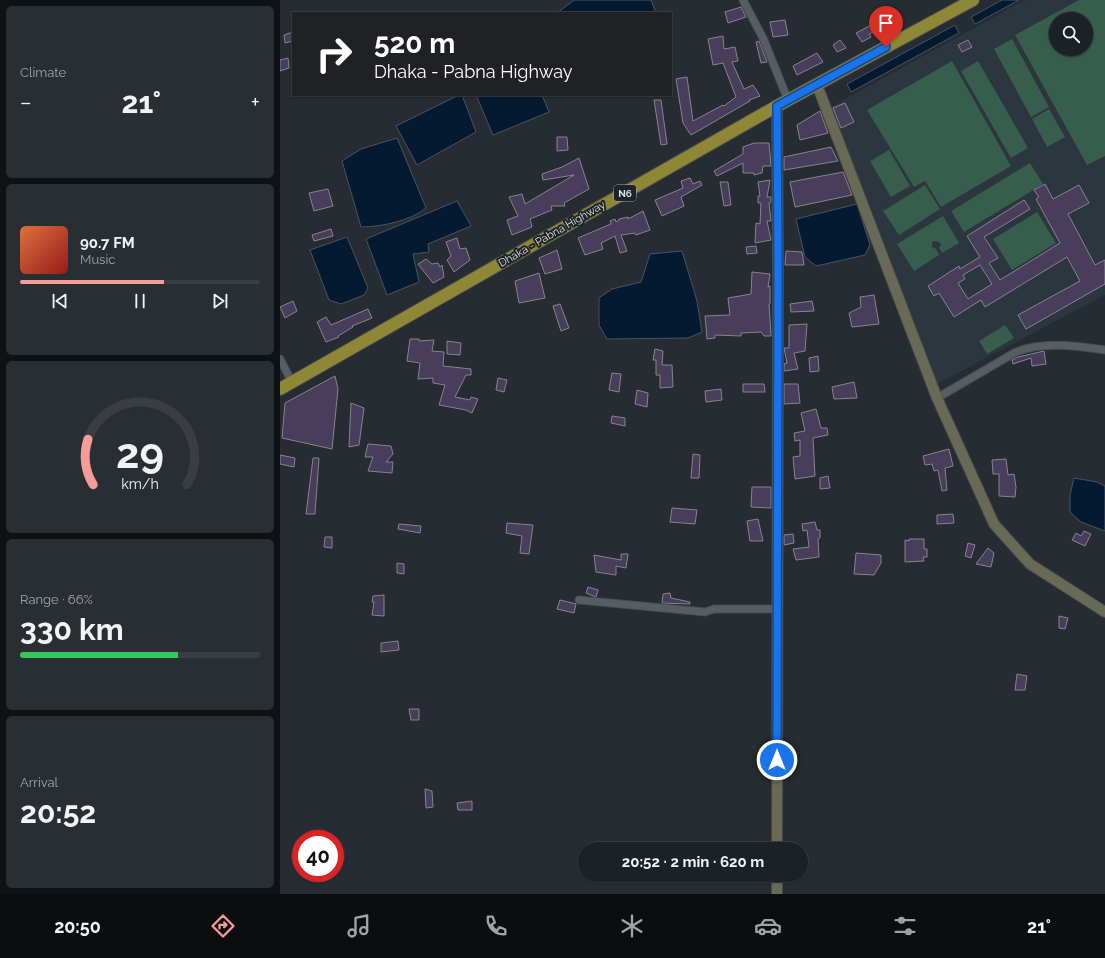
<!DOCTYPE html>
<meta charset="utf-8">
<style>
body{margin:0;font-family:Raleway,sans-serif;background:#292e32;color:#f1f3f6;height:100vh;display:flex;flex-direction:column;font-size:15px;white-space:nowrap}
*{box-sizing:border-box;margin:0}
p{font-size:13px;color:#a0a3a7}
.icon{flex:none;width:22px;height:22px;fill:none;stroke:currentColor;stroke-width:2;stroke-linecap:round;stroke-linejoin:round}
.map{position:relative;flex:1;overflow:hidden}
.drawer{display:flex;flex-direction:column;gap:6px;padding:6px;background:#0f1214;width:280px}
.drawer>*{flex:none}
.guide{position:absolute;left:12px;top:12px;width:380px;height:84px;border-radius:0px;box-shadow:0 1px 3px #0004,0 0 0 1px #3a3e42;background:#202124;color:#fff;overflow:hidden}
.buttons{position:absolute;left:769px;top:12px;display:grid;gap:8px}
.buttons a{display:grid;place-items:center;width:44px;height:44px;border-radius:50%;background:#1c2125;box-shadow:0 1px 3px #0004,0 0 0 1px #3a3e42;font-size:20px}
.speed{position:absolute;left:12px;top:830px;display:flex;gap:8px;font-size:20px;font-weight:700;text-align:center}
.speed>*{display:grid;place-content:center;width:52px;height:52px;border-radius:50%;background:#1c2125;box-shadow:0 1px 3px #0004,0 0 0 1px #3a3e42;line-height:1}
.speed .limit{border:6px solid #d22;background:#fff;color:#111}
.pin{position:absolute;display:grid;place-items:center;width:34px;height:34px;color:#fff;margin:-41px -17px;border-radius:50% 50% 50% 0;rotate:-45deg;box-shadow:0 0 4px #0007}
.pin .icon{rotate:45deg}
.me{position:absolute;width:44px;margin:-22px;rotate:0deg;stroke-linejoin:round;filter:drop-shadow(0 0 3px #0008)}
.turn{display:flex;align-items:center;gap:14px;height:84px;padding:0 16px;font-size:18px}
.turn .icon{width:52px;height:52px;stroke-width:2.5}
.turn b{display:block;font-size:28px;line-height:34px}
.big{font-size:30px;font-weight:700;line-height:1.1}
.drawer .tile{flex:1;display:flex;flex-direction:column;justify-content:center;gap:6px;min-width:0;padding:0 14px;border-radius:6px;background:#292e32}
.drawer .dial{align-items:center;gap:0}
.dial svg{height:104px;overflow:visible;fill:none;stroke:#3a3e42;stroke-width:7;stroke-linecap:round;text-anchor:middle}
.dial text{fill:#f1f3f6;stroke:none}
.song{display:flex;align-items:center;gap:12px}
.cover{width:48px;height:48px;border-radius:6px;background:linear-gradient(135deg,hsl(20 70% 55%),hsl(0 70% 35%))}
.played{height:4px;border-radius:2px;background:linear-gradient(90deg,#f59b98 60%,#3a3e42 60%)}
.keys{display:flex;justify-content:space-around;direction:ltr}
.heat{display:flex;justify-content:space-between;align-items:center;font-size:22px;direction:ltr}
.charge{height:6px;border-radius:3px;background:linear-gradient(90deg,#34c759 66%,#3a3e42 0)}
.trip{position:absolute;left:298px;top:842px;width:230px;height:40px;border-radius:20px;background:#1c2125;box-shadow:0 1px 3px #0004,0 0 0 1px #3a3e42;font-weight:700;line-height:40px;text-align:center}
.menu{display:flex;height:64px;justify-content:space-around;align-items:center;background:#0b0d0f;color:#a0a3a7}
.menu .icon{width:28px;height:28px}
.menu .selected{color:#f59b98}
.menu b{font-size:18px;color:#f1f3f6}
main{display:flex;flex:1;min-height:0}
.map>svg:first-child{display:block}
</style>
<main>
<section class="drawer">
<div class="tile"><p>Climate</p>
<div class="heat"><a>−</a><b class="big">21°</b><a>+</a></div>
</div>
<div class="tile">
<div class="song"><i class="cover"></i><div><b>90.7 FM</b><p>Music</p></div></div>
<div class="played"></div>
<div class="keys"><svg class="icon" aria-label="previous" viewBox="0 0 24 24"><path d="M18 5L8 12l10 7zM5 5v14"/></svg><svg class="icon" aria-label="pause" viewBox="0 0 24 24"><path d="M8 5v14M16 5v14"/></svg><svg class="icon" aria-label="next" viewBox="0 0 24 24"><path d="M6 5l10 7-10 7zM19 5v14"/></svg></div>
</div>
<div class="tile dial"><svg viewBox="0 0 100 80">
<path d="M14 69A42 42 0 1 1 86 69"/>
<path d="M14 69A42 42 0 0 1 10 34" stroke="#f59b98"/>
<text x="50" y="56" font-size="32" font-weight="700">29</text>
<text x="50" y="72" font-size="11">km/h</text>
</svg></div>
<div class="tile"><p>Range · 66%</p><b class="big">330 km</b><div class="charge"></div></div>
<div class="tile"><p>Arrival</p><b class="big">20:52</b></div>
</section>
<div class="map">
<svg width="825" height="894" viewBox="0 0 825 894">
<rect width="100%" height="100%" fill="#262c31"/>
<path fill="#2b363f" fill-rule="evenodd" d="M745 0H825V295L655 385 549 108ZM776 19H806V49H776Z"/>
<path fill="#375d4c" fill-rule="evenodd" d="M799 0H825V156L807 165 735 35ZM776 19H806V49H776Z
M732 39 769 107 751 117 714 49Z
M672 61 731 166 661 207 645 181 634 187 587 110Z
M698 61 748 148 731 158 681 71Z
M769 109 785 137 767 147 752 119Z
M609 150 630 186 611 197 590 161Z
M750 163 763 184 684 232 671 211Z
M645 185 660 209 619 235 603 211Z
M757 212 776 243 732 270 713 239Z
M663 216 679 243 662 253 659 248 661 245 659 242 654 241 652 243V247L656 249 659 255 634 271 617 244Z
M725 325 734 338 707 354 699 341Z"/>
<path fill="#041a30" stroke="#455566" d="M294 0H371L376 13H277Z
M722 0H739L695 24 691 17Z
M675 25 679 33 571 92 567 84Z
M179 95H182L196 132 137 165 116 126Z
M196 95H262L269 112 213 135Z
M117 138 146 208C131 221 100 227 81 227L62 161 81 149Z
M177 201 191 226 148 244 149 252 133 254 139 282 107 295 86 239Z
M577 204 590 245 585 255 536 266 525 257 516 219Z
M67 237 88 288 84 295 61 304 49 300 30 250Z
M402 251 417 301 422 332 408 338 327 339 319 325V298L332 289 361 282 370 254Z
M794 478 817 482 825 486V531L801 522 790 512V495Z"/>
<path fill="#493d5c" stroke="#86848c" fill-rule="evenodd" d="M461 7 466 17 448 23 445 12Z
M505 20 508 35 493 37 490 22Z
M597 22 602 28 589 34 591 37 582 42 576 33Z
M13 32V41L5 43 4 35Z
M443 36 444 49 455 47 458 61 452 62 464 89 473 85 480 96 469 100 470 101 411 135 403 123 396 79 407 77 413 121 443 105 444 106 456 97 443 63 433 65 428 39Z
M560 40 566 48 557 52 553 45Z
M688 40 692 47 682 52 678 45Z
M479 41 487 62 481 63 476 42Z
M537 53 543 62 517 75 513 66Z
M8 58 9 68 0 71V60Z
M374 100H381L387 144 381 145Z
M565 103 574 122 561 128 553 108Z
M540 111 548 133 520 140 517 125Z
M277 137H287L288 150 277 151Z
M474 143H489L491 166H483L482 173 474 175V173H463V163L437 176 434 171 463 154V147Z
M551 147 558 161 504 170V157Z
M299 158 309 189 284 203 285 206H271L272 210 250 219 252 227 232 235 227 220 238 216 229 197 242 194 245 204 294 175 263 180 262 174 282 167Z
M563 172 572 195 515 207 510 182Z
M410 178 413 184 420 181 422 185 401 197 404 206 382 216 375 200 403 188 401 181Z
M490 180 487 197H491V202L489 203 491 221H487L491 240 475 243 476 223 480 224 481 203H478V196H480L478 182Z
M440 182H448L451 205 444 206Z
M765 184 773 199 799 185 809 203 788 214 815 265 825 260V284L746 329 738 315 800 281 787 257 705 307 701 300 674 317 659 293 654 296 648 286 679 266 680 269 700 257 687 236 744 200 750 209 704 237 718 258 709 263 720 280 780 243 756 199 759 197 754 190ZM700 265 712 284 688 299 678 283 685 279 683 275Z
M48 189 53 206 34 211 29 193Z
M363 211 370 230 356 235 355 233 341 235 347 251 340 253 335 236 321 243 323 249 305 255 298 238 331 224 330 221 335 219 336 222 339 220V219L348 217V219Z
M51 229 53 236 34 241 32 235Z
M177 238 180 249 186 248 190 260 174 272 167 260 171 256 166 242Z
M476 246 477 253 467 254 466 247Z
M277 250 282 269 265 274 259 258Z
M506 251 522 252 524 265H505Z
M146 259 152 264 158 263 160 267 162 265 164 277 153 283 138 264Z
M472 272 490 274 488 287 490 286V304H489L491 336H484L481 332 461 333V336L435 335V338L427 339 425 316 450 315 448 298 471 294Z
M259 273 265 298 239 303 235 281Z
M594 295 599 324 572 327 569 313 581 307 580 297Z
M13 301 17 311 5 318 0 307Z
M532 301 534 311 511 312 510 304Z
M280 304 289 328 281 331 273 306Z
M88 309 92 318 72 326 73 327 58 336 59 337 46 342 37 322 46 317 51 325Z
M527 324 525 351 514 353 518 369 504 371V364L507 363 504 348H509V325Z
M130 339H139V341L154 340 152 351 164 352 163 366 191 369V375H186L175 397 190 400 191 397 198 399 192 413 186 410 159 405 165 385 153 383V378L138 379 140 363 127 361Z
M167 341 181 343 180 355 167 354Z
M375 349 383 351 382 365H392L393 387 380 388V375H376V360H373Z
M764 351 766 364 752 366 751 358 733 364 732 360 738 357Z
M538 356 539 371 530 372 529 358Z
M332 373 341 374 339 392 329 390Z
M55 376 58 389 52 449 2 438 5 403Z
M218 378 227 380 224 392 216 390Z
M574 382 577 398 554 399 552 387Z
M463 384H484L485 392H463Z
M504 384H518L520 403 504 404Z
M441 389 442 400 426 402 425 391Z
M357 390 368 393 367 407 355 404Z
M71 403 84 408 79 445 69 447Z
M536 409 541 428H547L548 435 533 438 535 476 515 479 513 457 520 456V440L515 441 514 433 525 431 521 413Z
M332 416 345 418V426L331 423Z
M88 444 111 446 113 454 106 462H113L112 473 88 471 93 457H85Z
M669 449 673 466 665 468 667 490 662 491 658 470 654 471 652 464 645 465 643 456Z
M413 454 420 455 419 478H411Z
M0 455 15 458 14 467 0 464Z
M33 458H39L35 514H26Z
M726 459 728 475 734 474 736 487 735 497 719 496V474H713L712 460Z
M548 476 550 488 540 489V478Z
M472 487H491V508L471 507Z
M392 508 417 510 415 524 390 522Z
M673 514 674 523 657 524V515Z
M478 519 483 541H470L467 521Z
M535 522 537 530H540V538L538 539 539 557 516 560 513 549 529 547 527 530 523 531 522 524Z
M227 523 253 525 249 554 240 553 242 536 226 533Z
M119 524 141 526 140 533 118 529Z
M804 531 811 534 805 546 792 540 796 533 801 536Z
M513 534 514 543 504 545V535Z
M45 537H52V548L44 547Z
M629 539H644V549H647V557H643L644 561 625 562V540L629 541Z
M688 543 695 545 691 558 685 556Z
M708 548 714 553 711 567 696 564Z
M576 553 601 555V563L594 575 574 574Z
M341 554H348L346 568 336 566V575L316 572 314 555 341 560Z
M117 563 124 564V574L117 573Z
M308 587 318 590 316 597 306 593Z
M390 593 391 598 410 602V604L382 603 383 594Z
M104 595V616L92 615 94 602H92L93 596Z
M280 600 296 604 294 613 277 609Z
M779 616 788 618 785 629 779 628Z
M118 641 119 650 101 652V643Z
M737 674 747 676 745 690H735Z
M129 709H139V720H131Z
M145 789 152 791 153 807 146 808Z
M192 801V810H178L177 803Z"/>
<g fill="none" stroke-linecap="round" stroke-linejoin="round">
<g stroke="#444a4e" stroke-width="9">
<path id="street" d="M463 0 483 38 508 100
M0 359 12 382
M657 398 736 352C765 341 795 346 825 350
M299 600 425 612 434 609H497"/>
</g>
<g stroke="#444a4e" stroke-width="12">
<path id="secondary" d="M537 85 657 398 714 524 750 564 825 612
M497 849 498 268 497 106
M497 894V875"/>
</g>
<g stroke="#444a4e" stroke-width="14">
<path id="highway" d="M0 389 497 106 693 0"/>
</g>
<use href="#street" stroke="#575e63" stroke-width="7"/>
<use href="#secondary" stroke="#686a55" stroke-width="10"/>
<use href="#highway" stroke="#8e8735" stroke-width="12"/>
</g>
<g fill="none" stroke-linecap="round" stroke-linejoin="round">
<g stroke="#114b97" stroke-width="10">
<path id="route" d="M497 760 498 268 497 106 606 47"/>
</g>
<use href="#route" stroke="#1a73e8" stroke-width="7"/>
</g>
<g text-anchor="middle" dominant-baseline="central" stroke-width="4" stroke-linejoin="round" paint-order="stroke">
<rect fill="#1d2327" stroke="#a3a7ab" stroke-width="1" x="334" y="185" width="22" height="16" rx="3"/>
<g font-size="10" font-weight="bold" fill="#dce0e3">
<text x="345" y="193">N6</text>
</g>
<g font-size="11" fill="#dce0e3" stroke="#1d2327">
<text transform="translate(272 234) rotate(-30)">Dhaka - Pabna Highway</text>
</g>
</g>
</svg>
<div class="buttons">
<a><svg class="icon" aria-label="search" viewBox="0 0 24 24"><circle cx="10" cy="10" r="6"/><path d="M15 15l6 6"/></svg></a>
</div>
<div class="speed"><div class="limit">40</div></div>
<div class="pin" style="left:606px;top:47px;background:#d93025"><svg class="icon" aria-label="arrive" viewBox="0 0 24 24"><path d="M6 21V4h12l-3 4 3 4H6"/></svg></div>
<svg class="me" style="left:497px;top:760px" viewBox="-20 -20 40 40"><circle r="17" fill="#1a73e8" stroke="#fff" stroke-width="3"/><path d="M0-11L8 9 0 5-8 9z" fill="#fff"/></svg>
<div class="trip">20:52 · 2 min · 620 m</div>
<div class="guide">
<div class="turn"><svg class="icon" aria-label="right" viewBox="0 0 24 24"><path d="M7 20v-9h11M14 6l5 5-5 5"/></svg><div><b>520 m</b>Dhaka - Pabna Highway</div></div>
</div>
</div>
</main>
<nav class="menu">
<b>20:50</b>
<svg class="icon selected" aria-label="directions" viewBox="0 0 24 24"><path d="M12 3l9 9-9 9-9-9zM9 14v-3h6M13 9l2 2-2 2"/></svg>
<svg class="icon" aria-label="music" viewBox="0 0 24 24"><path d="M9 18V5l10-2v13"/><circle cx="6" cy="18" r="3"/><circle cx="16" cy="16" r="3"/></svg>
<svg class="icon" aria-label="phone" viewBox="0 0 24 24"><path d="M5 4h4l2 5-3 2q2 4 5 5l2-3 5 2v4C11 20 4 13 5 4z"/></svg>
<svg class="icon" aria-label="climate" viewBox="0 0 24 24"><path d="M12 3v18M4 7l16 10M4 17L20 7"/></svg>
<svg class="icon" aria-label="car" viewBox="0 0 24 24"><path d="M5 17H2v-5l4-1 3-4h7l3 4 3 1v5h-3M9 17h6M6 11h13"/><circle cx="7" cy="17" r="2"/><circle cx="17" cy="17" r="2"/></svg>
<svg class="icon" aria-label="filters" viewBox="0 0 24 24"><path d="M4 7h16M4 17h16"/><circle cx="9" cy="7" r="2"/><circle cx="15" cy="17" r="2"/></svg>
<b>21°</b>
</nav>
